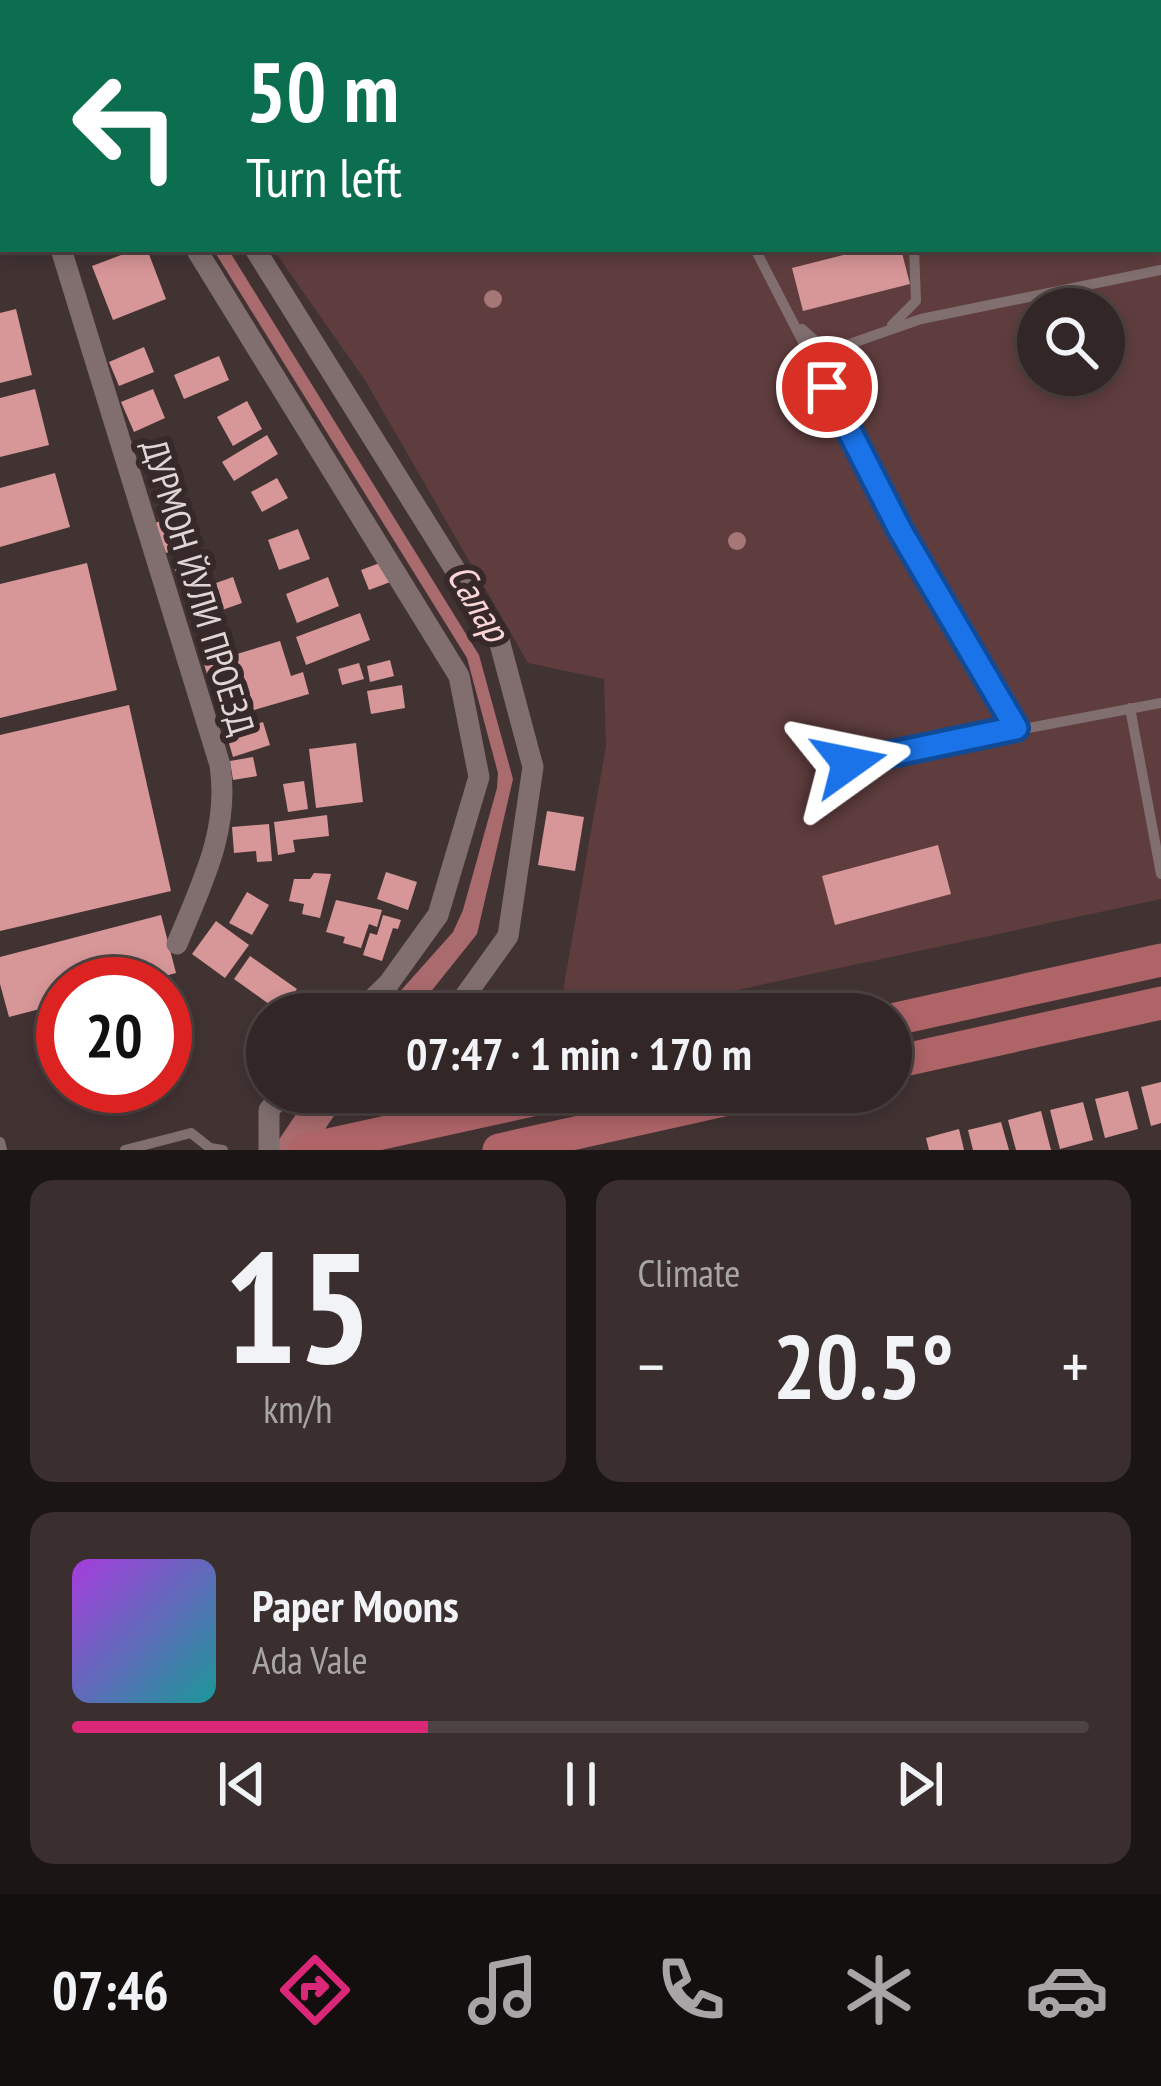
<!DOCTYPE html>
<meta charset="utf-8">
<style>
body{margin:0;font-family:"PT Sans Narrow",sans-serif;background:#3a2e2e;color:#f1f3f6;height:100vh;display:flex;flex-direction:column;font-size:45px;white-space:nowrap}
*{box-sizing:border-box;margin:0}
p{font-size:39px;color:#a8a5a7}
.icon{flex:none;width:66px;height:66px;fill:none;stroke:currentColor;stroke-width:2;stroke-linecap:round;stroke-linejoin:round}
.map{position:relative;height:1150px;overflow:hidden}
.drawer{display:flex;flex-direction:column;gap:30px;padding:30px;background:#1c1515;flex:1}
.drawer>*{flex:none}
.hud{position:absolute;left:0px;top:0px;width:1161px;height:252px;box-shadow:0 6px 18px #0003,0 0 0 3px #4d4343;background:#0b6e4f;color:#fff;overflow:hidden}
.tools{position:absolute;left:1017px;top:288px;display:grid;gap:24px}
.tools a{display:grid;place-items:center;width:108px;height:108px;border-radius:50%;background:#322626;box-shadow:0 6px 18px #0003,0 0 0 3px #4d4343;font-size:60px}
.speed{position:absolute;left:36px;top:957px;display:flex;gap:24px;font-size:60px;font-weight:700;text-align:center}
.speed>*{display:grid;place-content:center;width:156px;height:156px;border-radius:50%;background:#322626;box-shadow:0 6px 18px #0003,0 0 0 3px #4d4343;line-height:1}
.speed .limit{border:18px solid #d22;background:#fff;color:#111}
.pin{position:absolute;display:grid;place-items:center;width:102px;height:102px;color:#fff;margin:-51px;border:6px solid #fff;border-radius:50%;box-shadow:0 3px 12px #0007}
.me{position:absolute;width:132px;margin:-66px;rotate:78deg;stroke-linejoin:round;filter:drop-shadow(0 0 9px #0008)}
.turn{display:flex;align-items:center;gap:42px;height:252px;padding:0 48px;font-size:54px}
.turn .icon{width:156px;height:156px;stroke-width:2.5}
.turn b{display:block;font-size:84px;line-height:102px}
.big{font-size:90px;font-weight:600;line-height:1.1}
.drawer .widget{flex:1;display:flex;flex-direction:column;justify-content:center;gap:18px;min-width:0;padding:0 42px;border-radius:24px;background:#3a2e2e}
.drawer .dial{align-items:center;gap:0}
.dial b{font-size:156px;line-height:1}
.song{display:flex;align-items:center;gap:36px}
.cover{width:144px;height:144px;border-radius:18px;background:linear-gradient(135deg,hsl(280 70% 55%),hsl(180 70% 35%))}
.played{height:12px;border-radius:6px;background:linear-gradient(90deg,#db2777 35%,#4d4343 35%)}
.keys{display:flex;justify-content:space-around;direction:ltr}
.heat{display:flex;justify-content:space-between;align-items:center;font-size:66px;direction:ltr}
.drawer .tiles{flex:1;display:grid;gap:30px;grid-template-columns:1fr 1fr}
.widget:last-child{grid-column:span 2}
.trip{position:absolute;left:246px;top:993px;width:666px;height:120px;border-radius:60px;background:#322626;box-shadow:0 6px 18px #0003,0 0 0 3px #4d4343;font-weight:600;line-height:120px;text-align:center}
.tab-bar{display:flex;height:192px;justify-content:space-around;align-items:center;background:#140f0f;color:#a8a5a7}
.tab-bar .icon{width:84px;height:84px}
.tab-bar .active{color:#db2777}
.tab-bar b{font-size:54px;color:#f1f3f6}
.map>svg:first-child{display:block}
</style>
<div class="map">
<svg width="1161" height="1150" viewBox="0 0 1161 1150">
<rect width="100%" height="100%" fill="#423333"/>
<path fill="#5f3d3e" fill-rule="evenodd" d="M159 0H1161V899L625 1014H559L606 746 604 679 528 663 365 380 273 249H1158V3ZM1038 309H1104V375H1038Z"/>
<path fill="#a96b6d" d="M213 249H228L479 655 513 779 477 934 413 1014H380L453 932 463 910 497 788 498 773 467 658Z
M311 1092H350L311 1150H272Z"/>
<path fill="#d79698" d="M137 249H147L166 299 113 320 92 266Z
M867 249H901L910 284 803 311 792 268Z
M16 309 32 375 0 383V313Z
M144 347 154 372 119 386 109 362Z
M219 356 229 380 184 399 174 375Z
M35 389 49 445 0 457V398Z
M153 389 165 418 134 432 121 402Z
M247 401 262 429 233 446 217 417Z
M267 435 278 454 234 481 222 462Z
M55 473 70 527 0 547V488Z
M277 478 288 498 262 512 251 492Z
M179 515 190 544 166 553 155 523Z
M298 529 310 559 279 570 268 540Z
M385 561 393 581 369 590 361 570Z
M204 562 206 574 176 579 175 567Z
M87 563 117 690 0 718V584Z
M233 577 242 603 208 615 199 589Z
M328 577 339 606 297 623 286 594Z
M360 613 370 640 306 665 296 637Z
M280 641 291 676 303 672 309 694 254 710 244 677 211 687 204 664Z
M390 660 394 676 370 682 367 666Z
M359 663 364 679 342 685 338 669Z
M402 685 405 708 371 714 367 691Z
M129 705 171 891 0 931V735Z
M263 722 270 745 233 757 226 733Z
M356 743 363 802 316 808 309 749Z
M253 757 257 776 233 780 230 761Z
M304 781 308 809 288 812 283 784Z
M547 811 584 817 575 871 538 865Z
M327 815 329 836 293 840 295 852 278 855 274 822Z
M269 824 272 861 257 862 256 851 234 853 232 827Z
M938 845 951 894 835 925 822 876Z
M386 872 417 882 408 910 377 899Z
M314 873 331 874 320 918 302 914 304 904 289 901 294 879H310Z
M247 892 269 905 252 935 229 923Z
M336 900 382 910 377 927 369 924 361 948 343 943 345 937 326 932Z
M161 915 176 973 135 984H63V1003L9 1017 0 984V957Z
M383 915 401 920 398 929 393 928 382 961 363 955 370 933 377 935Z
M216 921 249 945 225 978 192 954Z
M250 956 297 989 280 1012 234 979Z
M1161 1082V1123L1151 1126 1141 1087Z
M1128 1091 1138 1129 1105 1138 1095 1099Z
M1083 1102 1093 1140 1060 1149 1050 1110Z
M1041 1111 1051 1150H1016L1008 1120Z
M1001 1122 1009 1150H973L968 1130Z
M959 1129 964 1150H929L926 1138Z"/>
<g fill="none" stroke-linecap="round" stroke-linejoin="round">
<path stroke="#816f6f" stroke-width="10" d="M337 0 339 3
M584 0V3
M738 0 739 3
M1032 3 1035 0
M755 249 900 530 1016 728
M892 325 916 301 914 249
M802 329 819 344 841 347 921 319 1161 270
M1130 708 1161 874
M849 762 1161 703
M0 1142 2 1150
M125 1150 191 1133 210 1148 223 1150"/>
<path stroke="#816f6f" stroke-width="21" d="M92 0 93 3
M134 0 135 3
M0 8 3 23
M61 249 220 765C230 831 201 885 177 944
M196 249 459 676 479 777 438 915 389 983 357 1014
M255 249 499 640 533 767 508 936 452 1014
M390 1103 397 1092
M269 1150V1110L284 1092"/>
<path stroke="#af6468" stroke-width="33" d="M891 1020 1161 960
M891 1063 1161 1003
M305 1150 568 1092
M499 1150 760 1092"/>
</g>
<g fill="#a67777">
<circle cx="493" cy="299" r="9"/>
<circle cx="737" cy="541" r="9"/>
</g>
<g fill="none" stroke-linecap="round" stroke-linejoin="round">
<g stroke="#114b97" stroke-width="30">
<path id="route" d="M827 387 900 530 1016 728 849 763"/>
</g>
<use href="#route" stroke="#1a73e8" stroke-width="21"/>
</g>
<g text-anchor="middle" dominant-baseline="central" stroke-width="12" stroke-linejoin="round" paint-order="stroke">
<g font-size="36" fill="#e0d6d6" stroke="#372929">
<text transform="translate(199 587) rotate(73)">ДУРМОН ЙУЛИ ПРОЕЗД</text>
</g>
<g font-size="39" font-style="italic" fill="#fcd5d6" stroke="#372929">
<text transform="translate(479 602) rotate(59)">Салар</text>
</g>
</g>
</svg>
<div class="tools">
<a><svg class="icon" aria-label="search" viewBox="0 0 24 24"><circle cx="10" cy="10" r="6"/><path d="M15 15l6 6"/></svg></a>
</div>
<div class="speed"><div class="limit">20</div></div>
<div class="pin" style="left:827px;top:387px;background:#d93025"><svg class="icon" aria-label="arrive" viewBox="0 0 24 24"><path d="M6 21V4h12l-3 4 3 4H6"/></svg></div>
<svg class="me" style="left:849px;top:763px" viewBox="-20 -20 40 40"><path d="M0-17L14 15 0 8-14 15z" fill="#1a73e8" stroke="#fff" stroke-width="4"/></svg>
<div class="trip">07:47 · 1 min · 170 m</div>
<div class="hud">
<div class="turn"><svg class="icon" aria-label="left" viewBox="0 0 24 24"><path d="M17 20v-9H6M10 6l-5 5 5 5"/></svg><div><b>50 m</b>Turn left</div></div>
</div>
</div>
<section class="drawer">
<div class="tiles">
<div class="widget dial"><b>15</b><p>km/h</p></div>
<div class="widget"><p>Climate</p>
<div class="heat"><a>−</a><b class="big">20.5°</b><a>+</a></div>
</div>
<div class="widget">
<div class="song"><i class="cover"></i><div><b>Paper Moons</b><p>Ada Vale</p></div></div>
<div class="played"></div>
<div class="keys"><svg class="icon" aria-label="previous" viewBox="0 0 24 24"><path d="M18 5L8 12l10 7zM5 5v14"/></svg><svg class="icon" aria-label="pause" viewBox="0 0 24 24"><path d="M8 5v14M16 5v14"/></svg><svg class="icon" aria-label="next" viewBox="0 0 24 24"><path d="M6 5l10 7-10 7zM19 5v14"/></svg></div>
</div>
</div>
</section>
<nav class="tab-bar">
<b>07:46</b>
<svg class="icon active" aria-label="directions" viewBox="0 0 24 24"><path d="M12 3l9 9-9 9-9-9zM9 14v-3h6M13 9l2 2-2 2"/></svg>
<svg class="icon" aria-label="music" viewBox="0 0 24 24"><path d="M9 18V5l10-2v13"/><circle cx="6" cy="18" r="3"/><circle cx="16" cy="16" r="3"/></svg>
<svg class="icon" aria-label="phone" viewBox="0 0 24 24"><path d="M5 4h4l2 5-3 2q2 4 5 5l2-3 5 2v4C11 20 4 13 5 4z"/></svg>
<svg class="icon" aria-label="climate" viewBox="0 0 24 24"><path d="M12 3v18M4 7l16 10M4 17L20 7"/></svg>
<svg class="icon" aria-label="car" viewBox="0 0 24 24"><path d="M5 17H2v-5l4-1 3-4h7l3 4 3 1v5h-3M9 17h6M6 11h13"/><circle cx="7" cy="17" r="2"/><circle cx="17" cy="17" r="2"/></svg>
</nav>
